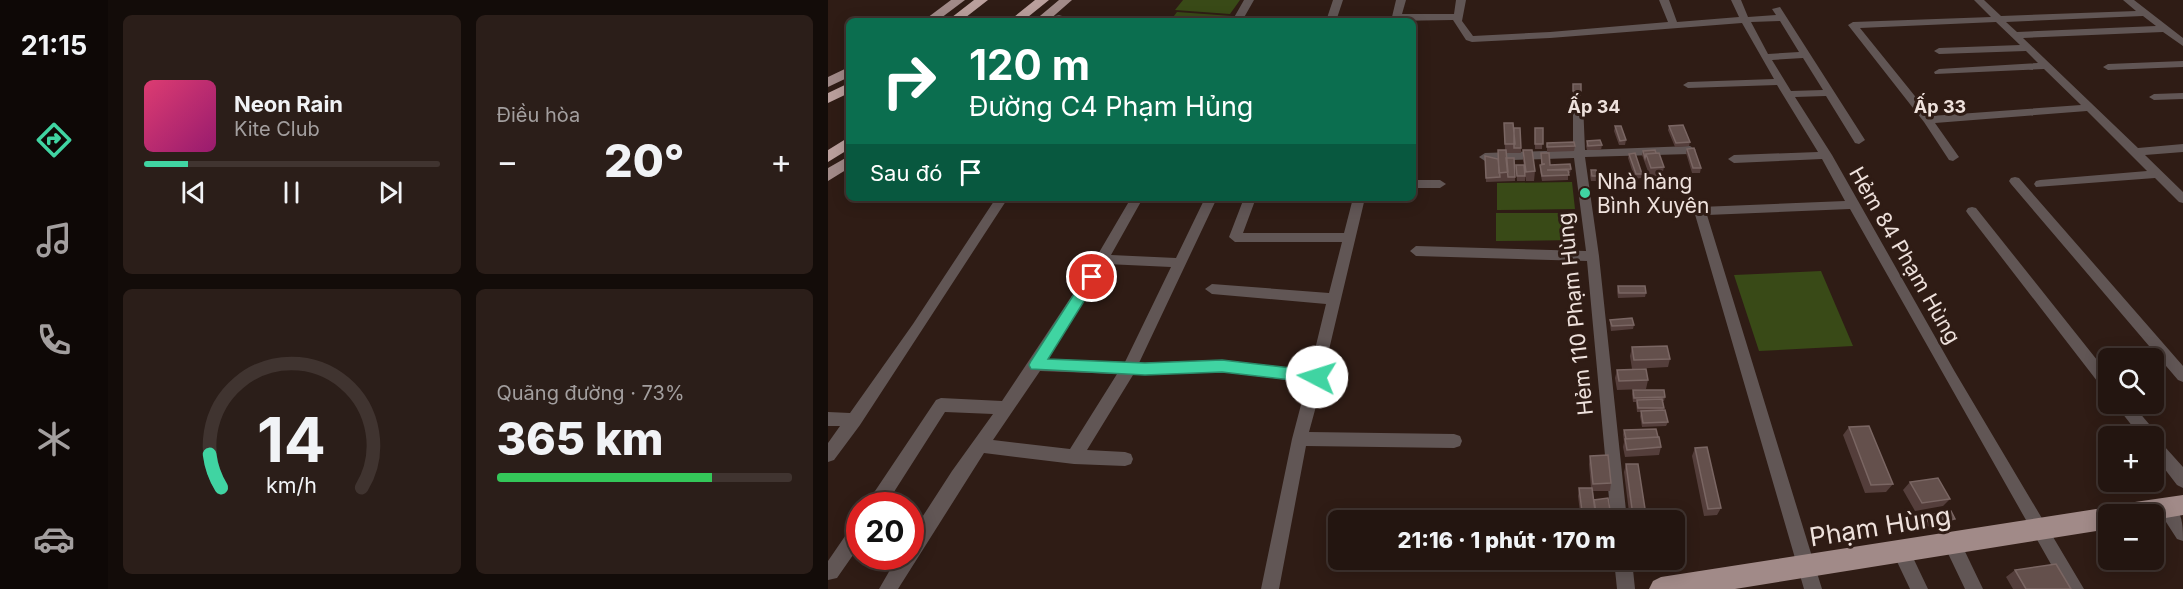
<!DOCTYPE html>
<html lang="vi">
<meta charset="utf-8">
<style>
body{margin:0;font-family:Inter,sans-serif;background:#2b1e19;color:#f1f3f6;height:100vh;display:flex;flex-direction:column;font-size:22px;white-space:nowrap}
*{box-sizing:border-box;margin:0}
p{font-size:20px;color:#a39f9f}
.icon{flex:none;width:33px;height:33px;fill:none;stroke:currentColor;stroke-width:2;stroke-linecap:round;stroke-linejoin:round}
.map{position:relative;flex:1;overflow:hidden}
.sheet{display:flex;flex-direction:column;gap:15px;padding:15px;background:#130c09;width:720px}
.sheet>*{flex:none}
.top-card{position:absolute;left:18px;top:18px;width:570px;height:183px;border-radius:9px;box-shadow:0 3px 15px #0003,0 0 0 2px #403430;background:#0b6e4f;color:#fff;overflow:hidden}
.tools{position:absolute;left:1270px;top:348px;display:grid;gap:12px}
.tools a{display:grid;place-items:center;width:66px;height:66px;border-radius:9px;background:#231510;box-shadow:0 3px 15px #0003,0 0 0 2px #403430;font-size:30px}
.speed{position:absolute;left:18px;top:492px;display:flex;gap:12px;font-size:30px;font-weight:700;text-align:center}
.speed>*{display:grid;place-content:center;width:78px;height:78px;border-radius:50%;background:#231510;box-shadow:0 3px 15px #0003,0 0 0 2px #403430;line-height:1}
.speed .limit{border:9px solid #d22;background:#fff;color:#111}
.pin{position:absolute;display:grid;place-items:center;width:51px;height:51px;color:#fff;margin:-26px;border:3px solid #fff;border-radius:50%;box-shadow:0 2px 6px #0007}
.me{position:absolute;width:66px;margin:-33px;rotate:275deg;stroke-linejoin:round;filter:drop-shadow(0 0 4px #0008)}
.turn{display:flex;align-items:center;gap:21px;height:126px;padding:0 24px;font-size:27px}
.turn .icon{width:78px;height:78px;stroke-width:2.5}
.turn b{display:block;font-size:42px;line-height:51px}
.then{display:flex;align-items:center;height:57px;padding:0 24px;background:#0003;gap:12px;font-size:22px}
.big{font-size:45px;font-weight:800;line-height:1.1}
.sheet .tile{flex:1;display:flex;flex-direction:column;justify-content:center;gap:9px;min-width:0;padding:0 21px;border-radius:9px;background:#2b1e19}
.sheet .dial{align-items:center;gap:0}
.dial svg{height:156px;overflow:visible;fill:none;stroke:#403430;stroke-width:7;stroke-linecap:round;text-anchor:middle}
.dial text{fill:#f1f3f6;stroke:none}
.song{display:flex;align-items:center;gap:18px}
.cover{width:72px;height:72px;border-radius:9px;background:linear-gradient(135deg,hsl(340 70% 55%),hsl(320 70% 35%))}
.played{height:6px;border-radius:3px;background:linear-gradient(90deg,#40d4a2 15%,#403430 15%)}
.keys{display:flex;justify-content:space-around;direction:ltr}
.heat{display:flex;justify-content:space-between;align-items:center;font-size:33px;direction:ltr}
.charge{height:9px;border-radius:4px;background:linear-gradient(90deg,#34c759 73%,#403430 0)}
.sheet .tiles{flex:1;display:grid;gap:15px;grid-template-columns:repeat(2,1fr)}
.trip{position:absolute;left:500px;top:510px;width:357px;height:60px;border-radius:9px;background:#231510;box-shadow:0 3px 15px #0003,0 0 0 2px #403430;font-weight:800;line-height:60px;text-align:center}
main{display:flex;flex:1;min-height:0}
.tabs{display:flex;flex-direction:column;width:108px;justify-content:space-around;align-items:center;background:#0e0806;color:#a39f9f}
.tabs .icon{width:42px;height:42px}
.tabs .active{color:#40d4a2}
.tabs b{font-size:27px;color:#f1f3f6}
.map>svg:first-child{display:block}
</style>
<main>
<nav class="tabs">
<b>21:15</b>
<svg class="icon active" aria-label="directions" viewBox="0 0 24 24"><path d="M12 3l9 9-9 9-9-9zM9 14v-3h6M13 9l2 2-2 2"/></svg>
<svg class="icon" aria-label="music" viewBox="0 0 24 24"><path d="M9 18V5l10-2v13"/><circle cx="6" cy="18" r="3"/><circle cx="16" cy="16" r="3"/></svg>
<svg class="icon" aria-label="phone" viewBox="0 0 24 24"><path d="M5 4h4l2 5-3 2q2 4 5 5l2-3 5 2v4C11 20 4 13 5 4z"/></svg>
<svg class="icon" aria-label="climate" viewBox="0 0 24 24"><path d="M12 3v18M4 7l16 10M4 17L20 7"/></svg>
<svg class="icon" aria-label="car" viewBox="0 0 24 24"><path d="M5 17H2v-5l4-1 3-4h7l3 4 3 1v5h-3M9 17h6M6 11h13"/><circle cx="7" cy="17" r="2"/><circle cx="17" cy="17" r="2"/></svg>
</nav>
<section class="sheet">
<div class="tiles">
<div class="tile">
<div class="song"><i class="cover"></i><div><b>Neon Rain</b><p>Kite Club</p></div></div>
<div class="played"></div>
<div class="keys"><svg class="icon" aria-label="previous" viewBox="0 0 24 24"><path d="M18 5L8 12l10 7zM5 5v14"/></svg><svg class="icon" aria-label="pause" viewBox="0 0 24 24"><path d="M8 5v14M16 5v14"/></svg><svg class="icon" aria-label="next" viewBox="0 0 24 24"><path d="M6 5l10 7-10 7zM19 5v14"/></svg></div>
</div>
<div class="tile"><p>Điều hòa</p>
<div class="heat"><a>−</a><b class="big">20°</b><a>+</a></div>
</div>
<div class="tile dial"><svg viewBox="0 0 100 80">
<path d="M14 69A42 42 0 1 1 86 69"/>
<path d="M14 69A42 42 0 0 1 8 52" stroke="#40d4a2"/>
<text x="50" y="56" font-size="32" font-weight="700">14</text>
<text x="50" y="72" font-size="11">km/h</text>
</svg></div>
<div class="tile"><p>Quãng đường · 73%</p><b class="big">365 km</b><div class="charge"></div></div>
</div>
</section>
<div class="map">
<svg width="1355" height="589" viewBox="0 0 1355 589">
<rect width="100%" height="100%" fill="#2f1c15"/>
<path fill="#394a17" d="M355 0H412L402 14 347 10Z
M349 12 404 16 401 21H342Z
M744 182 747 209 669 210V183Z
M668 213H746L749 240 668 241Z
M993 271 1025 346 931 351 906 275Z"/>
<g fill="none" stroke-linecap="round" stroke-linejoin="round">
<path fill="#615655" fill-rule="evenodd" d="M416 0H426L414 21H404Z
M505 0H515L508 21H498Z
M568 0H578L574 14H626L628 0H638L634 21 645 36 722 32 840 22 831 0H841L849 22 911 17 903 0H913L920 17 948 15 944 9 952 7 1037 140 1031 144 1027 143 998 96 967 97 1004 155 1127 372 1256 589H1237L1022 209 879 215 994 589H976L866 211 872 207 1017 201 994 159 906 163 900 159 906 155 990 152 949 85 860 88 855 85 860 82 946 79 914 23 722 38 644 42 638 40 625 20 563 21ZM952 21 971 52 940 54 923 22ZM975 58 995 90 963 91 944 60Z
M1146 0H1156L1173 16 1308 11 1295 0H1306L1355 38V46L1335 32 1195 38 1310 148 1355 144V152L1317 155 1355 192V203L1351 202 1327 178 1208 187 1206 184 1208 181 1212 180 1319 171 1259 111 1107 123 1131 157 1125 161 1121 160 1096 122 1020 25 1025 22 1163 17ZM1315 16 1328 26 1189 32 1178 22ZM1168 22 1192 45 1111 48 1106 51 1111 54 1198 51 1210 63 1111 69 1106 72 1107 74 1216 69 1253 105 1103 116 1032 28Z
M231 15 250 21H207Z
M1355 61V67L1280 70 1275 67 1280 64Z
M1355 93V99L1326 100 1321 97 1326 94Z
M750 100 755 103 757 150 862 146 868 150 862 154 757 157 771 256 799 520H783L759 261 588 256 582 251 588 246 758 251 746 158 657 161 651 157 657 153 745 150V103Z
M1187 177 1191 178 1355 366V382L1350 380 1183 184 1181 181 1183 178Z
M585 180H612L618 184 612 188H585Z
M168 198H180L32 425 6 460 0 462V443L12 426H0V412L22 413 85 324Z
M303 198H315L283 255 348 258 377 198H389L311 363 394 360 482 370 498 304 384 294 377 289 384 284 501 293 514 242H407L401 237 416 198H428L415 233H516L525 198H537L495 375 496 377 481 432 626 434 632 436 634 441 632 446 626 448 478 446 451 589H433L464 439 479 382 394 372 305 375 259 450 297 452 303 454 305 459 303 464 297 466 246 464 156 453 70 589H51L70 556H82V536L124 471 165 414 117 412 57 506H39L41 500 108 400 113 398 174 401 259 273ZM278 264 343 267 297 362 219 359ZM212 371 289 374 242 449 165 440Z
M1144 207 1148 208 1281 375V392L1276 390 1140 214 1138 211 1140 208Z
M1287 404H1304L1327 431 1328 437 1355 467V488L1349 485 1326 455V436H1312Z
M1337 500C1355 507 1355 525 1355 541L1349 539 1329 508 1331 502Z
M32 521V545L9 578 0 580V561L26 523Z
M1124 535 1130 537 1155 589H1137L1115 543 1118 537Z
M1073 542 1079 545 1100 589H1082L1064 551 1067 545Z
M786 560H804L807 589H789Z"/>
<path fill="#a18a88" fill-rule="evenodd" d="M123 0H137L109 21H95Z
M231 0H244L220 21H206Z
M21 67V77L0 87V77Z
M21 156V168L0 181V168Z
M1355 495V515L1326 520V514H1281V529L907 589H821L825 581 833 577 1281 507 1290 512 1292 506 1300 503Z"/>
<path fill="#ba9f9c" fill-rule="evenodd" d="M146 0H160L133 21H119Z
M207 0H221L195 21H181Z
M21 83V93L0 103V93Z
M21 137V149L0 162V150Z"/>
</g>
<path fill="#543e3b" d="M745 84H753V96L745 95Z
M676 123 686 128 693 148V153H678V158L687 177V181L658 182 657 156 670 159V150H677Z
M787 126 798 140 797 145H791L786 131Z
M841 126 862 142 861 146 847 147 840 130Z
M707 128H715L714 149H707Z
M759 141 774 145 773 150H759L758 146Z
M719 143 747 146 746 151 719 152Z
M859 149 873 168 872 173H864L858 153Z
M695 150 707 171 706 181H698L695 160Z
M815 151 836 167 834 176 822 177 814 155Z
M713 153 722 165 743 169 742 173H740V180L714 181 712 170V165H713Z
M801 154 814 174 813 178 807 179 800 158Z
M688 165 697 176V181H689Z
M763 170 770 176 769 181H763L762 175Z
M790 286 818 293 817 297 790 298 789 291Z
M782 320 806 325 805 329 783 331 782 324Z
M804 347 842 359 840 367 804 369 802 356Z
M789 370 820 380 818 389 789 390 787 378Z
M805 390 837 397 836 401H835L836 408 835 410 840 422 838 426 814 427 812 416 813 412H809L808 402H805L804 394Z
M1021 427 1065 484 1058 492 1037 493 1015 435Z
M796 430 830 437 833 447 831 455 797 457 795 447 796 442 795 434Z
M867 448 893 508 889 515 876 516 864 456Z
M762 456 783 483 782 491H765L766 500 782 510V512L786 520H772V515H768V520H753L750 496 751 488H763L761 464Z
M798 464 818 515 816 520H802L796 472Z
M1082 482 1122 499 1115 506 1087 511 1075 490Z
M1096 516 1127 519 1123 522 1097 527 1093 519Z
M781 560H796L795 562 782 565Z
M1187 570 1243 589H1185L1178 577Z"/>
<path fill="#64504c" stroke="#7a6663" stroke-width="1.5" d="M745 84H753V91H745Z
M676 123H685L687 144H677Z
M855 125 862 142 848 143 841 126Z
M787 126H793L798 140 792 141Z
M686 128H692L693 148H686Z
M707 128H715V144H707Z
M772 140 774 145 760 146 759 141Z
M746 142 747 146 719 147V143Z
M866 148 873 168H865L859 149Z
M670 150H678L680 172 671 173Z
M695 150H704L707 171 698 172Z
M827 150 828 153 818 154 817 158 815 151Z
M713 153H721L722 165 742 164 743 169 719 170H740L741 175 714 176 712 165 717 164H714Z
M807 153 814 174H808L801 154Z
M831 153 836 167 823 168 818 154Z
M657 156 670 159 672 177 658 178Z
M678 158H686L687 177H680Z
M688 165H696L697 176H689Z
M763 170H768L770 176H764Z
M790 286H817L818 293H791Z
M804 318 806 325 784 326 782 320Z
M839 346 842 359 806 360 804 347Z
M818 369 820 380 791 381 789 370Z
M805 390H836L837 397 806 398Z
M834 399 836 408H810L809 400Z
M837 410 840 422 815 423 813 411Z
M1041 426 1065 484 1043 485 1021 427Z
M828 429 830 437 798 439 796 430Z
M831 437 833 447 799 450 797 439Z
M879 447 893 508 880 509 867 448Z
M780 455 783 483 765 484 762 456Z
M798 464H810L818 515 805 516Z
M1110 478 1122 499 1094 503 1082 482Z
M751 488H764L768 518 755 519Z
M780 498 782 510 768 512 766 500Z
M784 511 786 520H774L772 513Z
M1123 511 1127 519 1101 523 1096 516Z
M1228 564 1243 589H1198L1187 570Z"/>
<path fill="#40d4a2" stroke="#2a8a69" stroke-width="1.5" d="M264 272 271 277 220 359 317 363 394 360 489 371 494 373 496 377 494 382 489 383 394 372 317 375 203 369 201 365 203 361 259 274Z"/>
<circle fill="#40d4a2" stroke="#2f1c15" stroke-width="2" cx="757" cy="193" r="6"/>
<g text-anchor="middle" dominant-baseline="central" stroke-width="6" stroke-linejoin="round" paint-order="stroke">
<g font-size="18" font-weight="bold" fill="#eee1dc" stroke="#2f1c15">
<text x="766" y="106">Ấp 34</text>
<text x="1112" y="106">Ấp 33</text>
</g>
<g font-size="21" fill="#eee1dc" stroke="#2f1c15" text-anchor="start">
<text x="769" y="181">Nhà hàng<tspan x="769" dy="24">Bình Xuyên</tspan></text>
</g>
<g font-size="21" fill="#eee1dc" stroke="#2f1c15">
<text transform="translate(1077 255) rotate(60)">Hẻm 84 Phạm Hùng</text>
<text transform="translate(747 314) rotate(-96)">Hẻm 110 Phạm Hùng</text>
</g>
<g font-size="26" fill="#eee1dc" stroke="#2f1c15">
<text transform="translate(1052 526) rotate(-9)">Phạm Hùng</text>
</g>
</g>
</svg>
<div class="tools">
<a><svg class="icon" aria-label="search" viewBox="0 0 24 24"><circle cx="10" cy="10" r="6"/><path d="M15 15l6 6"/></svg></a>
<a>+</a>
<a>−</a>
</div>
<div class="speed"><div class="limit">20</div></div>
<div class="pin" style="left:264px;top:277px;background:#d93025"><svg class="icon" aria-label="arrive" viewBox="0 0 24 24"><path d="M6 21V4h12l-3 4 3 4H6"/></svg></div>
<svg class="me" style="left:489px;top:377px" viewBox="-20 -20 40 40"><circle r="19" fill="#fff"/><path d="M0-13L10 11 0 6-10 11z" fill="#40d4a2"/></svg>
<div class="trip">21:16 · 1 phút · 170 m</div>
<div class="top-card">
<div class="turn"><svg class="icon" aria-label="right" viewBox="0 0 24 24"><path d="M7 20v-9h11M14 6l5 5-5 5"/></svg><div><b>120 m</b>Đường C4 Phạm Hủng</div></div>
<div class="then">Sau đó<svg class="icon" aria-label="arrive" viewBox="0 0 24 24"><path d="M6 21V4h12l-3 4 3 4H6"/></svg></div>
</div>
</div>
</main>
